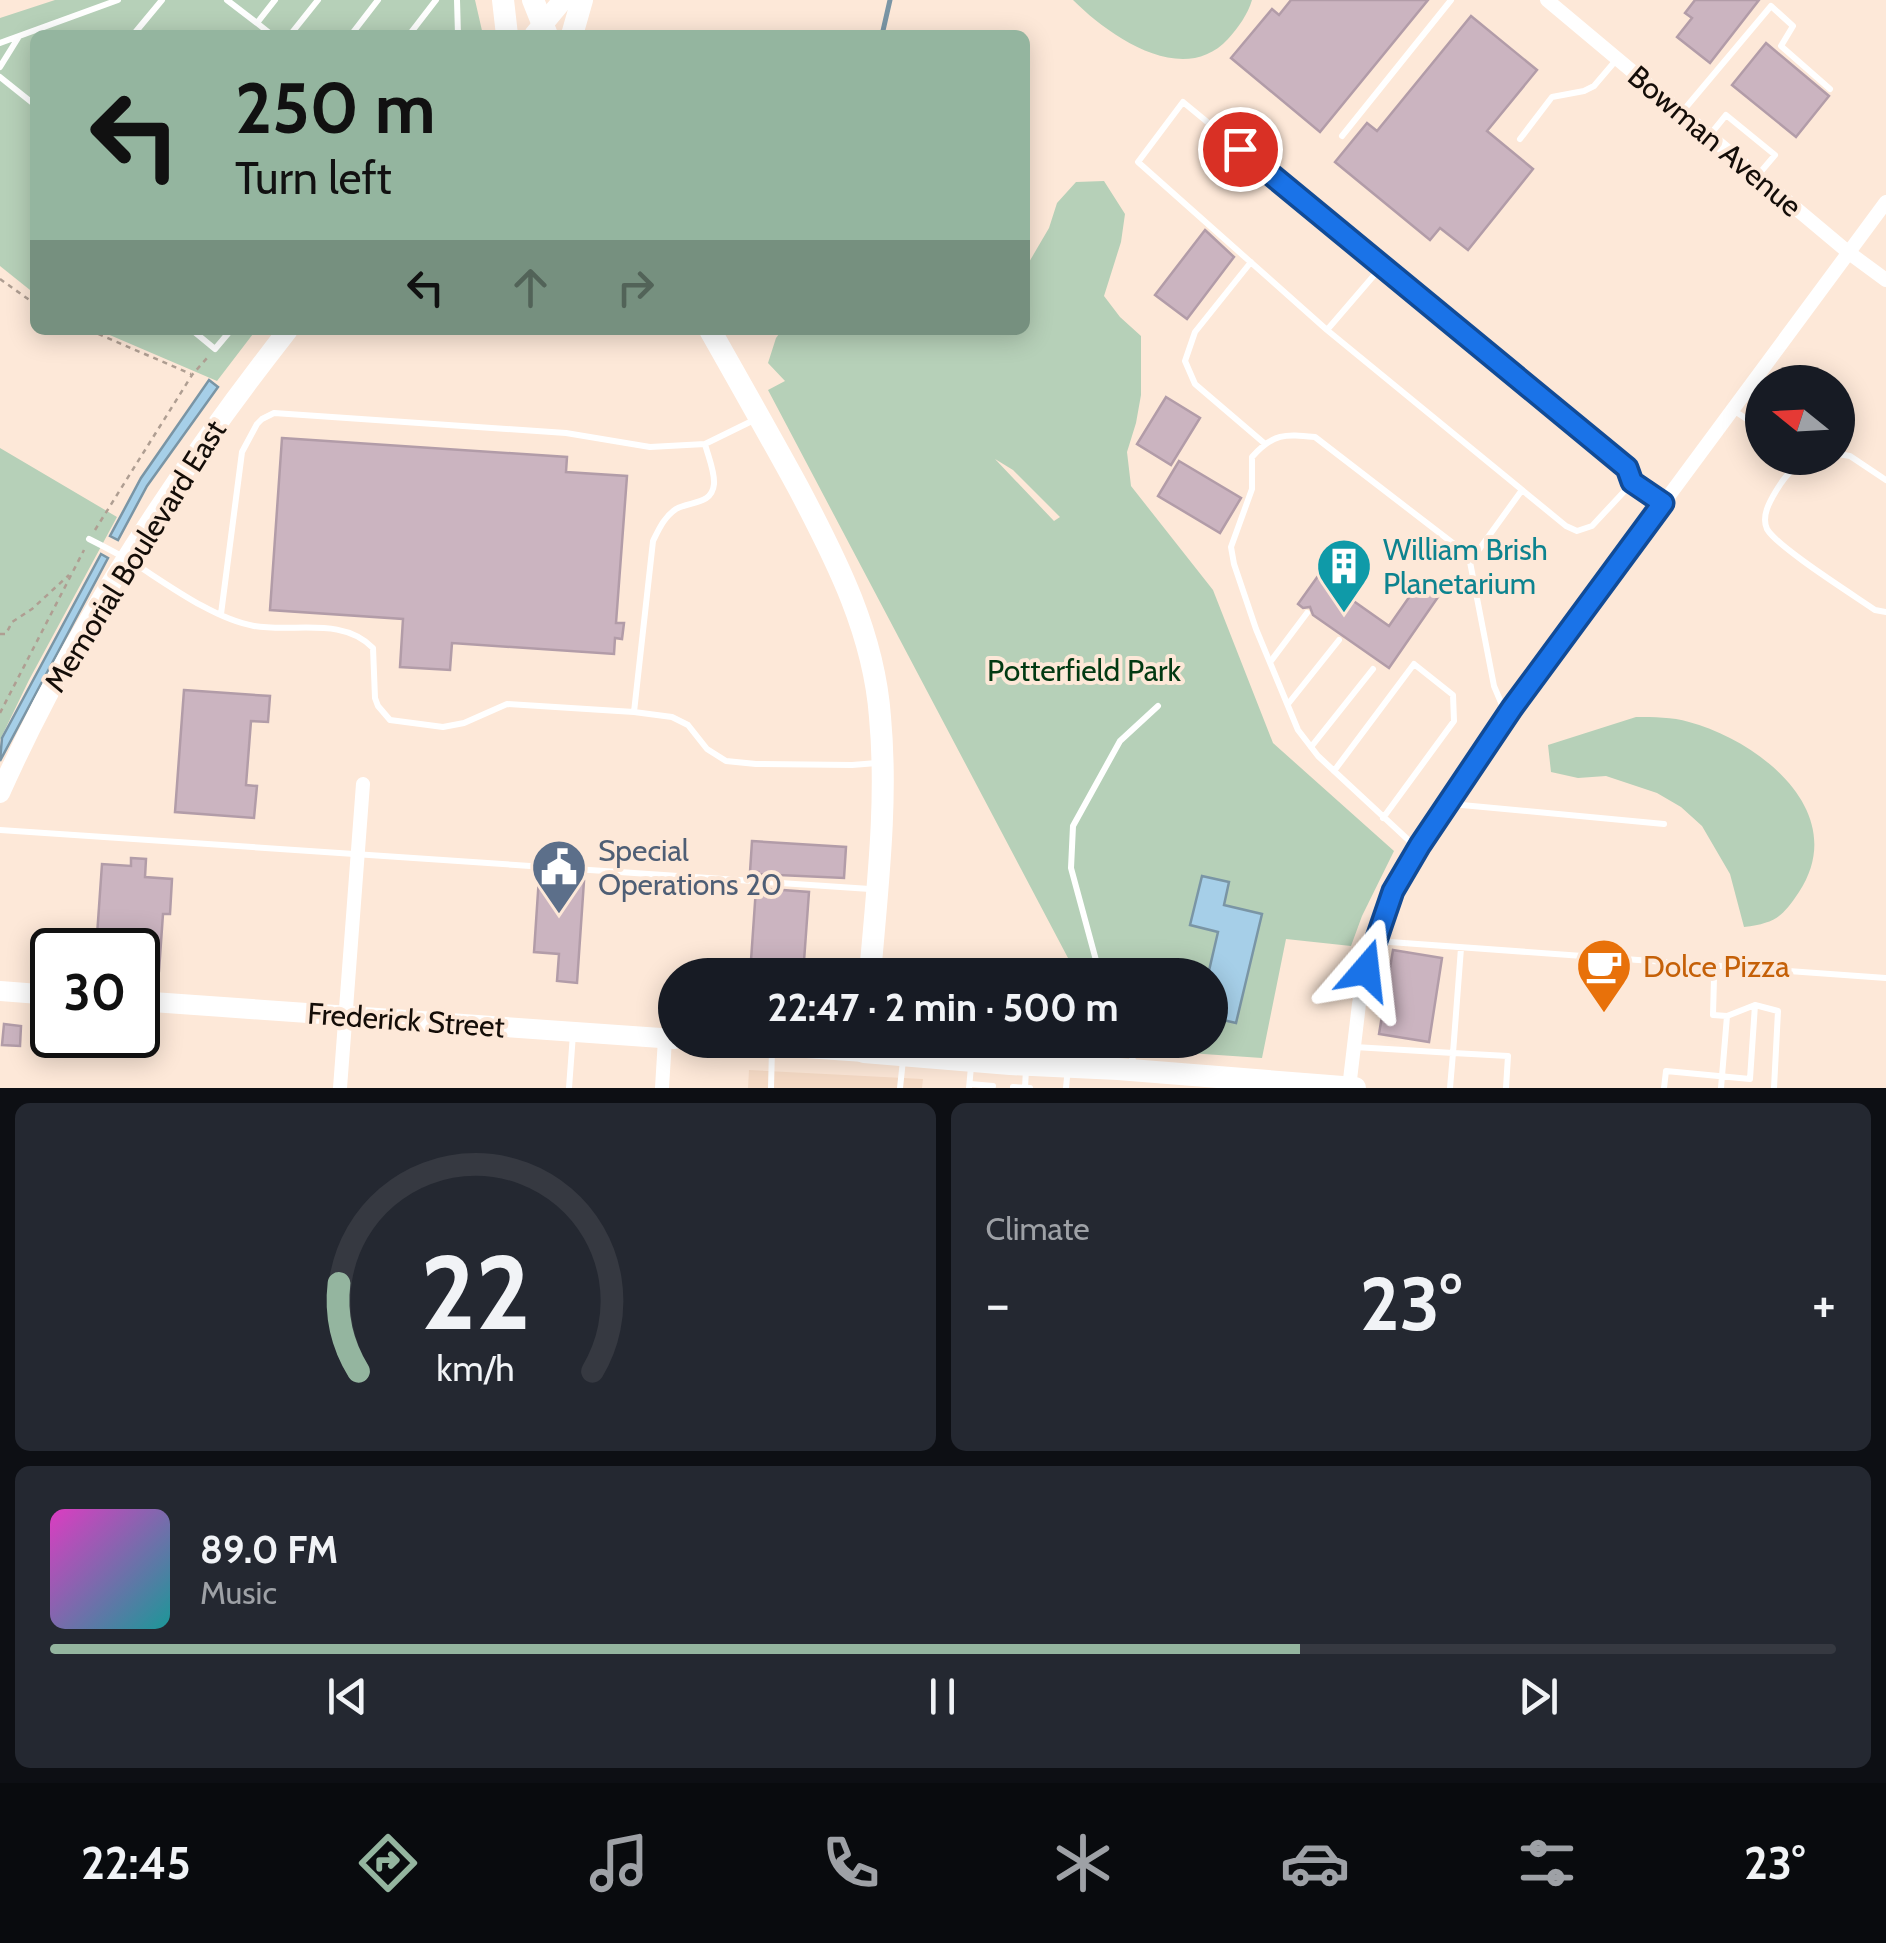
<!DOCTYPE html>
<meta charset="utf-8">
<style>
body{margin:0;font-family:Cabin,sans-serif;background:#242831;color:#f1f3f6;height:100vh;display:flex;flex-direction:column;font-size:38px;white-space:nowrap}
*{box-sizing:border-box;margin:0}
p{font-size:32px;color:#9ea1a6}
.icon{flex:none;width:55px;height:55px;fill:none;stroke:currentColor;stroke-width:2;stroke-linecap:round;stroke-linejoin:round}
.map{position:relative;height:1088px;overflow:hidden}
.side{display:flex;flex-direction:column;gap:15px;padding:15px;background:#0d0f14;flex:1}
.side>*{flex:none}
.hud{position:absolute;left:30px;top:30px;width:1000px;height:305px;border-radius:15px;box-shadow:0 5px 25px #0003;background:#94b59f;color:#111;overflow:hidden}
.needle{width:65px;rotate:288deg}
.buttons{position:absolute;left:1745px;top:365px;display:grid;gap:20px}
.buttons a{display:grid;place-items:center;width:110px;height:110px;border-radius:50%;background:#171b24;box-shadow:0 5px 25px #0003;font-size:50px}
.speed{position:absolute;left:30px;top:928px;display:flex;gap:20px;font-size:50px;font-weight:700;text-align:center}
.speed>*{display:grid;place-content:center;width:130px;height:130px;border-radius:50%;background:#171b24;box-shadow:0 5px 25px #0003;line-height:1}
.speed .limit{border:5px solid #111;border-radius:15px;background:#fff;color:#111}
.pin{position:absolute;display:grid;place-items:center;width:85px;height:85px;color:#fff;margin:-42px;border:5px solid #fff;border-radius:50%;box-shadow:0 2px 10px #0007}
.me{position:absolute;width:110px;margin:-55px;rotate:17deg;stroke-linejoin:round;filter:drop-shadow(0 0 8px #0008)}
.turn{display:flex;align-items:center;gap:35px;height:210px;padding:0 40px;font-size:45px}
.turn .icon{width:130px;height:130px;stroke-width:2.5}
.turn b{display:block;font-size:70px;line-height:85px}
.lanes{display:flex;align-items:center;height:95px;padding:0 40px;background:#0003;justify-content:center;gap:50px;direction:ltr}
.lanes .off{opacity:.35}
.big{font-size:75px;font-weight:800;line-height:1.1}
.side .card{flex:1;display:flex;flex-direction:column;justify-content:center;gap:15px;min-width:0;padding:0 35px;border-radius:15px;background:#242831}
.side .dial{align-items:center;gap:0}
.dial svg{height:260px;overflow:visible;fill:none;stroke:#363941;stroke-width:7;stroke-linecap:round;text-anchor:middle}
.dial text{fill:#f1f3f6;stroke:none}
.song{display:flex;align-items:center;gap:30px}
.cover{width:120px;height:120px;border-radius:15px;background:linear-gradient(135deg,hsl(310 70% 55%),hsl(180 70% 35%))}
.played{height:10px;border-radius:5px;background:linear-gradient(90deg,#94b59f 70%,#363941 70%)}
.keys{display:flex;justify-content:space-around;direction:ltr}
.heat{display:flex;justify-content:space-between;align-items:center;font-size:55px;direction:ltr}
.side .tiles{flex:1;display:grid;gap:15px;grid-template-columns:1fr 1fr}
.card:last-child{grid-column:span 2}
.trip{position:absolute;left:658px;top:958px;width:570px;height:100px;border-radius:50px;background:#171b24;box-shadow:0 5px 25px #0003;font-weight:800;line-height:100px;text-align:center}
.menu{display:flex;height:160px;justify-content:space-around;align-items:center;background:#090b0e;color:#9ea1a6}
.menu .icon{width:70px;height:70px}
.menu .active{color:#94b59f}
.menu b{font-size:45px;color:#f1f3f6}
.map>svg:first-child{display:block}
</style>
<div class="map">
<svg width="1886" height="1088" viewBox="0 0 1886 1088">
<rect width="100%" height="100%" fill="#fde8d8"/>
<path fill="#f6dbc6" d="M749 1070 923 1079 922 1088H748Z"/>
<path fill="#b6d0b8" fill-rule="evenodd" d="M55 0H475L483 35H35V294L0 266V18Z
M1073 0H1252C1248 14 1238 28 1228 39 1183 88 1109 36 1073 0Z
M1104 181 1125 214 1121 242 1104 296 1120 317 1141 336V395L1136 423 1127 452 1131 486 1213 590 1273 743 1394 851 1362 916 1351 946 1286 939 1262 1058 1116 1048 1111 1040H1210V975H1077L768 390 785 381 768 363 776 338 782 330H1025V269L1049 228 1057 203 1076 182ZM995 459 1013 470 1060 517 1054 521Z
M98 330H256L217 381Z
M0 448 117 517 29 680 0 740Z
M1636 717C1654 717 1672 717 1689 722 1760 741 1851 813 1799 892 1782 918 1774 923 1744 927L1730 874 1702 826 1681 807 1657 793 1606 776 1578 778 1551 772 1548 745Z"/>
<path fill="#a6cfe8" stroke="#7a95a5" stroke-width="2.5" d="M209 380 218 387 147 486 118 540 110 536 141 478Z
M101 554 108 558 0 761 2 738Z
M1202 876 1229 882 1224 905 1262 914 1236 1023 1210 1017V975H1208L1218 932 1190 925Z"/>
<g fill="none" stroke-linecap="round" stroke-linejoin="round">
<path stroke="#7a95a5" stroke-width="5" d="M882 35 890 0"/>
</g>
<path fill="#cbb4c0" stroke="#b29ca8" stroke-width="2.5" d="M1291 0H1428L1320 132 1231 58 1272 9 1279 15Z
M1695 0H1759L1710 63 1677 37 1692 18 1685 13Z
M1471 16 1537 70 1487 131 1533 169 1468 250 1440 228 1430 240 1335 162 1367 123 1377 131Z
M1766 43 1829 96 1796 137 1732 85Z
M1205 230 1234 257 1187 319 1155 295Z
M1166 397 1200 418 1171 465 1137 444Z
M282 438 567 457 566 472 627 476 616 623H624L622 639 615 638 614 654 452 643 450 670 400 667 403 619 270 610Z
M1179 461 1241 498 1220 533 1158 496Z
M1318 576 1389 626 1419 583 1438 597 1389 668 1313 615 1310 607 1303 608 1298 604Z
M184 690 270 696 268 722 251 721 246 785 257 786 254 818 175 812Z
M752 841 846 847 844 878 757 874 758 872H750Z
M131 858 146 859 145 877 172 879 170 914H163L159 971 138 970V950H96L102 864 131 866Z
M539 877 584 881 577 983 557 981 559 954 534 952Z
M756 888 809 892 803 975H750Z
M1393 950 1442 958 1429 1042 1379 1034Z
M4 1024 21 1026 20 1046 2 1045Z
M110 1035H132L130 1055 109 1054Z"/>
<g fill="none" stroke-linecap="round" stroke-linejoin="round">
<path stroke="#af9e92" stroke-width="2.5" stroke-dasharray="5 5" stroke-linecap="butt" d="M0 279 35 304
M89 330 191 374
M95 530 192 375 208 357
M0 634H6L12 622 32 609 69 575
M0 713 84 550"/>
<path stroke="#fff" stroke-width="6" d="M227 0 257 23
M457 0 458 35
M133 35 162 0
M272 35 257 23 275 0
M290 35 318 0
M351 35 378 0
M409 35 436 0
M0 43 118 0
M0 67 18 38
M0 77 35 105
M1682 112 1771 6 1793 26 1781 46 1830 89
M1342 136 1451 0
M1709 136 1726 115 1775 155 1758 175
M1520 139 1552 97 1584 91 1594 86 1617 59
M1251 262 1195 332 1185 361 1195 384 1264 443
M192 330 215 349 231 330
M1327 330 1138 162 1183 102 1382 266
M1733 410 1762 429
M1838 454 1850 456 1886 480
M1817 458C1795 465 1788 471 1776 491 1770 501 1761 516 1767 529 1777 547 1855 596 1875 610L1886 612
M1632 483 1592 526 1577 531 1566 526 1327 330 1382 266 1627 468 1632 483 1661 502
M89 539C105 547 122 556 137 565 171 587 215 619 254 626 294 633 342 616 373 648L375 698 378 706 390 720 443 727 464 723 507 704 634 712 672 717 688 725 707 749 726 761 756 764 852 765 877 763
M1470 562 1522 490
M221 614 242 452 257 424 262 419 274 413 566 433 650 447 705 444 754 420
M1271 661 1307 613
M1288 704 1339 640
M634 712 653 541C659 529 664 517 676 509 690 501 712 505 714 484 715 472 708 456 705 444
M1311 747 1373 669
M1334 771 1414 664 1453 695 1454 721 1383 818
M1451 804 1664 824
M0 830 870 889
M1417 848 1318 756 1298 730 1256 629 1234 564 1231 547 1252 489V457C1273 433 1285 434 1315 437L1454 544 1470 562 1494 686 1505 712
M1376 941 1886 978
M1015 975 1017 966H1047L1050 975
M1100 975 1071 868 1073 826 1120 741 1158 706
M1714 978 1713 1015 1727 1016
M1019 1040 1028 1041
M1063 1040 1068 1067 1066 1088
M1125 1040 1135 1065
M1355 1047 1453 1053 1461 948
M1010 1058 1011 1040
M970 1084 993 1086
M1013 1087 1030 1088
M569 1088 573 1034
M771 1088 772 1049
M900 1088 903 1060
M969 1088 971 1067
M1025 1088 1026 1069
M1450 1088 1453 1053 1508 1056 1506 1088
M1664 1088 1666 1071 1750 1079 1755 1005
M1721 1088 1727 1016 1755 1005 1778 1011 1774 1088"/>
<path stroke="#fff" stroke-width="14" d="M1547 0 1848 252 1886 280
M340 1088 363 784
M662 1088 665 1039
M1349 1088 1359 1004 1366 970 1393 891 1420 845 1512 708 1886 202"/>
<path stroke="#fff" stroke-width="20" d="M534 35 563 0
M0 793C74 627 176 473 288 330
M0 991 52 995
M138 1001 675 1039
M687 1040 864 1052"/>
<path stroke="#fff" stroke-width="22" d="M503 0 507 35
M533 0 547 35
M572 35 582 0
M710 330C740 383 770 436 799 489 837 561 874 634 880 717 888 802 877 890 870 975
M865 1040 864 1052 1010 1064 1118 1069 1355 1088"/>
</g>
<g fill="none" stroke-linecap="round" stroke-linejoin="round">
<g stroke="#114b97" stroke-width="25">
<path id="route" d="M1240 149 1627 468 1632 482 1663 503 1512 708 1420 845 1393 891 1366 970"/>
</g>
<use href="#route" stroke="#1a73e8" stroke-width="18"/>
</g>
<defs>
<g id="building-pin" transform="scale(2.875)"><path d="M0 17L-7.5 6A9.5 9.5 0 1 1 7.5 6Z" fill="#0f9aa8" stroke="#fde8d8"/><path d="M-4-6H4V6H1V3H-1V6H-4ZM-2.5-4.3h1.7v1.8h-1.7ZM.8-4.3h1.7v1.8H.8ZM-2.5-1h1.7V.8h-1.7ZM.8-1h1.7V.8H.8Z" fill="#fff"/></g>
<g id="civic-pin" transform="scale(2.875)"><path d="M0 17L-7.5 6A9.5 9.5 0 1 1 7.5 6Z" fill="#5c6f8a" stroke="#fde8d8"/><path d="M-.6-6.5H3V-4.5H.6V-3L4-1V1h2V6H-6V1h2V-1L-.6-3ZM-1.2 2.5V6h2.4V2.5Z" fill="#fff"/></g>
<g id="cafe-pin" transform="scale(2.875)"><path d="M0 17L-7.5 6A9.5 9.5 0 1 1 7.5 6Z" fill="#e8710a" stroke="#fde8d8"/><path d="M-5.5-4.5H6V0H3Q3 3.5 0 3.5H-2.5Q-5.5 3.5-5.5 0ZM3-3.2v2h1.7v-2ZM-6 4.5H4V6H-6Z" fill="#fff"/></g>
</defs>
<g fill-rule="evenodd">
<use href="#building-pin" x="1344" y="566"/>
<use href="#civic-pin" x="559" y="867"/>
<use href="#cafe-pin" x="1604" y="966"/>
</g>
<g text-anchor="middle" dominant-baseline="central" stroke-width="8" stroke-linejoin="round" paint-order="stroke">
<g font-size="30" fill="#140d08" stroke="#fde8d8">
<text transform="translate(1715 141) rotate(40)">Bowman Avenue</text>
<text transform="translate(135 556) rotate(-58)">Memorial Boulevard East</text>
<text transform="translate(406 1020) rotate(4)">Frederick Street</text>
</g>
<g font-size="30" fill="#0d838f" stroke="#fde8d8" text-anchor="start">
<text x="1383" y="549">William Brish<tspan x="1383" dy="34">Planetarium</tspan></text>
</g>
<g font-size="30" fill="#013912" stroke="#fde8d8">
<text x="1084" y="670">Potterfield Park</text>
</g>
<g font-size="30" fill="#4e5e75" stroke="#fde8d8" text-anchor="start">
<text x="598" y="850">Special<tspan x="598" dy="34">Operations 20</tspan></text>
</g>
<g font-size="30" fill="#c56008" stroke="#fde8d8" text-anchor="start">
<text x="1643" y="966">Dolce Pizza</text>
</g>
</g>
</svg>
<div class="buttons">
<a><svg class="needle" viewBox="-14 -14 28 28"><path d="M0-13l5 13h-10z" fill="#e53935"/><path d="M0 13l5-13h-10z" fill="#9ea1a6"/></svg></a>
</div>
<div class="speed"><div class="limit">30</div></div>
<div class="pin" style="left:1240px;top:149px;background:#d93025"><svg class="icon" aria-label="arrive" viewBox="0 0 24 24"><path d="M6 21V4h12l-3 4 3 4H6"/></svg></div>
<svg class="me" style="left:1366px;top:970px" viewBox="-20 -20 40 40"><path d="M0-17L14 15 0 8-14 15z" fill="#1a73e8" stroke="#fff" stroke-width="4"/></svg>
<div class="trip">22:47 · 2 min · 500 m</div>
<div class="hud">
<div class="turn"><svg class="icon" aria-label="left" viewBox="0 0 24 24"><path d="M17 20v-9H6M10 6l-5 5 5 5"/></svg><div><b>250 m</b>Turn left</div></div>
<div class="lanes"><svg class="icon" aria-label="left" viewBox="0 0 24 24"><path d="M17 20v-9H6M10 6l-5 5 5 5"/></svg><svg class="icon off" aria-label="ahead" viewBox="0 0 24 24"><path d="M12 20V5M6 11l6-6 6 6"/></svg><svg class="icon off" aria-label="right" viewBox="0 0 24 24"><path d="M7 20v-9h11M14 6l5 5-5 5"/></svg></div>
</div>
</div>
<section class="side">
<div class="tiles">
<div class="card dial"><svg viewBox="0 0 100 80">
<path d="M14 69A42 42 0 1 1 86 69"/>
<path d="M14 69A42 42 0 0 1 8 42" stroke="#94b59f"/>
<text x="50" y="56" font-size="32" font-weight="700">22</text>
<text x="50" y="72" font-size="11">km/h</text>
</svg></div>
<div class="card"><p>Climate</p>
<div class="heat"><a>−</a><b class="big">23°</b><a>+</a></div>
</div>
<div class="card">
<div class="song"><i class="cover"></i><div><b>89.0 FM</b><p>Music</p></div></div>
<div class="played"></div>
<div class="keys"><svg class="icon" aria-label="previous" viewBox="0 0 24 24"><path d="M18 5L8 12l10 7zM5 5v14"/></svg><svg class="icon" aria-label="pause" viewBox="0 0 24 24"><path d="M8 5v14M16 5v14"/></svg><svg class="icon" aria-label="next" viewBox="0 0 24 24"><path d="M6 5l10 7-10 7zM19 5v14"/></svg></div>
</div>
</div>
</section>
<nav class="menu">
<b>22:45</b>
<svg class="icon active" aria-label="directions" viewBox="0 0 24 24"><path d="M12 3l9 9-9 9-9-9zM9 14v-3h6M13 9l2 2-2 2"/></svg>
<svg class="icon" aria-label="music" viewBox="0 0 24 24"><path d="M9 18V5l10-2v13"/><circle cx="6" cy="18" r="3"/><circle cx="16" cy="16" r="3"/></svg>
<svg class="icon" aria-label="phone" viewBox="0 0 24 24"><path d="M5 4h4l2 5-3 2q2 4 5 5l2-3 5 2v4C11 20 4 13 5 4z"/></svg>
<svg class="icon" aria-label="climate" viewBox="0 0 24 24"><path d="M12 3v18M4 7l16 10M4 17L20 7"/></svg>
<svg class="icon" aria-label="car" viewBox="0 0 24 24"><path d="M5 17H2v-5l4-1 3-4h7l3 4 3 1v5h-3M9 17h6M6 11h13"/><circle cx="7" cy="17" r="2"/><circle cx="17" cy="17" r="2"/></svg>
<svg class="icon" aria-label="filters" viewBox="0 0 24 24"><path d="M4 7h16M4 17h16"/><circle cx="9" cy="7" r="2"/><circle cx="15" cy="17" r="2"/></svg>
<b>23°</b>
</nav>
